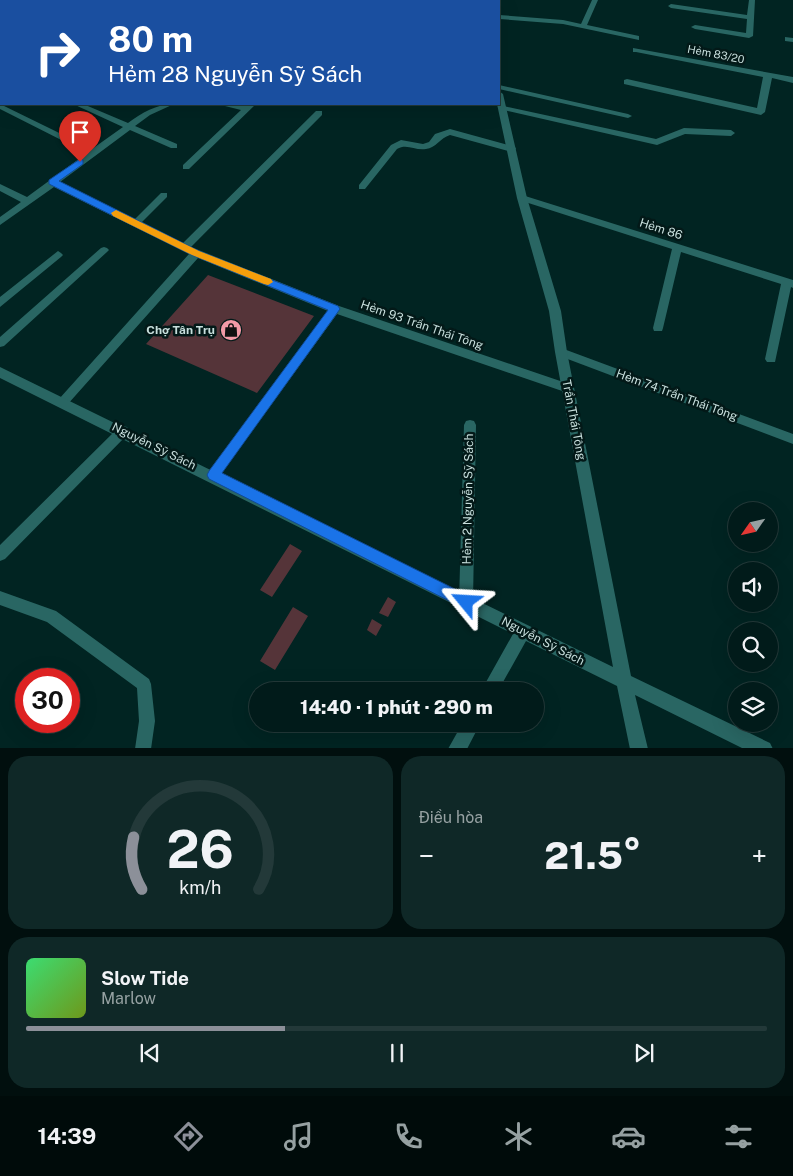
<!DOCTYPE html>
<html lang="vi">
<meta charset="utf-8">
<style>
body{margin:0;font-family:"Public Sans",sans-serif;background:#0f2827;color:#f1f3f6;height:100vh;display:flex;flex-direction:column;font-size:19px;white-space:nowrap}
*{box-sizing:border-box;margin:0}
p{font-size:16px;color:#96a1a2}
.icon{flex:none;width:28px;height:28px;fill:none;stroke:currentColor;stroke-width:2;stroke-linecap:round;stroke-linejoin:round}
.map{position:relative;height:748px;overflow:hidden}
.drawer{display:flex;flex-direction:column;gap:8px;padding:8px;background:#010f0e;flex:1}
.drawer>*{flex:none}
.top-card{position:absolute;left:0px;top:0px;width:500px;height:105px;box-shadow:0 5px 20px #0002,0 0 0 1px #233939;background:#1a4fa0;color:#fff;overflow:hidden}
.needle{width:32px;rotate:236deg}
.controls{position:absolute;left:728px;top:502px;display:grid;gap:10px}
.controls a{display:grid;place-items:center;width:50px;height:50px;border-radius:50%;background:#011b1a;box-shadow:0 5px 20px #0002,0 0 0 1px #233939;font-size:25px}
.speed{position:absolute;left:15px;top:668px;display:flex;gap:10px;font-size:25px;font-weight:700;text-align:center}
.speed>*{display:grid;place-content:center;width:65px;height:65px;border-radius:50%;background:#011b1a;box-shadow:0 5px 20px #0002,0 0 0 1px #233939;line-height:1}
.speed .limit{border:8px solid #d22;background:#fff;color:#111}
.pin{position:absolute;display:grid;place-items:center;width:42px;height:42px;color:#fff;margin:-51px -21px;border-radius:50% 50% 50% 0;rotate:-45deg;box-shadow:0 0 5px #0007}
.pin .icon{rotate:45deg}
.me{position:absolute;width:55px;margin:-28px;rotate:297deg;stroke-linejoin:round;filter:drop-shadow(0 0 4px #0008)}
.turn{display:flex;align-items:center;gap:18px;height:105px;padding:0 25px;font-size:22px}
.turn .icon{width:65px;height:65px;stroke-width:2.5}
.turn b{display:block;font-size:35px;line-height:42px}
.big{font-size:38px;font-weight:800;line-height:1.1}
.drawer .card{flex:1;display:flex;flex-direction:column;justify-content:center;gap:8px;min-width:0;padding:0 18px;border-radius:20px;background:#0f2827}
.drawer .dial{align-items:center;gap:0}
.dial svg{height:130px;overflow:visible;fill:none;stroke:#233939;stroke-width:7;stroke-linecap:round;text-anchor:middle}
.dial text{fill:#f1f3f6;stroke:none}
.song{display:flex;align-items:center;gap:15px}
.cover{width:60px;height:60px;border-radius:8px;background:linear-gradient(135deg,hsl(140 70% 55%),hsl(80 70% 35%))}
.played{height:5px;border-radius:2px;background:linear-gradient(90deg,#8c9099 35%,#233939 35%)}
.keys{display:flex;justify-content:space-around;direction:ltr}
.heat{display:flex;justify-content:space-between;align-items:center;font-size:28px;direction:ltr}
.drawer .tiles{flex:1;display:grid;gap:8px;grid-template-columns:1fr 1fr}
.card:last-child{grid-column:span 2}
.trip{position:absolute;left:249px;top:682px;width:295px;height:50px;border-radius:25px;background:#011b1a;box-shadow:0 5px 20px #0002,0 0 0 1px #233939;font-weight:800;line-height:50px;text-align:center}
.tab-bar{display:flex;height:80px;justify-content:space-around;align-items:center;background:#000b0a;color:#96a1a2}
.tab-bar .icon{width:35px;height:35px}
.tab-bar .on{color:#8c9099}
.tab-bar b{font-size:22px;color:#f1f3f6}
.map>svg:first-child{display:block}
</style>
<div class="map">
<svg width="793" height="749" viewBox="0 0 793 749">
<rect width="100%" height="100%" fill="#012422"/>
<path fill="#553439" d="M208 275 314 316 257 393 146 344Z
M290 544 302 551 272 597 260 590Z
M388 597 396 602 388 617 379 613Z
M293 607 308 616 275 670 260 661Z
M372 619 382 625 376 636 367 630Z"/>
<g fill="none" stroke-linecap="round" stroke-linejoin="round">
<path fill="#296663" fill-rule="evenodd" d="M592 0H598L587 25 639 36V40L563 24 499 19V15L563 20 581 24Z
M749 0H755L753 36 749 38 695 29 691 27 695 25 746 33 747 19 671 8 668 6 671 4 747 15Z
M0 49H1V53H0Z
M0 71H1V75H0Z
M499 85 628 114 632 116 628 118 499 89Z
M0 88H1V93H0Z
M0 104 92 149 123 127 73 104H83L128 123C142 113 156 104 174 104L150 115 135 126 177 144V148H171L130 130 60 182 135 219 161 193H167V197L142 222 183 243 316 111H322V115L191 247 339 306 572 385 574 388 572 391 568 393 337 314 217 479 213 481 209 479 207 475 209 471 328 311 198 258 67 405 63 407 59 405 57 402 59 399 189 254 54 187 0 225V217L21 202 0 191V184L27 197 87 153 0 109Z
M217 104H232L245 106 248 104H256L189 169H183V165L241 110Z
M499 105 656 139 684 128 731 130 735 133 731 136 685 134 657 145 499 109Z
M450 129 515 147 516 149 512 152 450 135C440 138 436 148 426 149 415 151 407 143 397 149L365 189H359V185L391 145 401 140 423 144 429 142 435 134Z
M522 195 793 280V288L791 287 775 362H767L765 359 781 284 681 252 663 328 662 331H654L653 328 672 249 519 200V196Z
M104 247 107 248 109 250 107 252 4 346 0 347V337L101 248Z
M58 251 61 253 63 255 61 257 0 307V297Z
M561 348 793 434V444L557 355 556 352 557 349Z
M470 420 474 421 476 425 473 602 471 607 466 609 461 607 459 602 464 425 466 421Z
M123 426 127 427 129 431 127 435 5 559 0 561V545L119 427Z
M0 591 56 611 149 679 151 684 155 721 151 749H135L139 721 137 688 47 622 0 605Z"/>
<path fill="#296663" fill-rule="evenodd" d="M484 0H492V1H484Z
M785 37 793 38V42L785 41Z
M633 48 793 77V83L772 78 765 112 761 115 624 84V80L627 79 757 108 763 77 636 52H633Z
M499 91 503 94 527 198 561 311 567 352 631 676 770 743 773 749H744L635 695 648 749H630L617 686 526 641 498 691H481L513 634 0 378V367L613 667 555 352 549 311 517 198 497 104H499Z
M462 724H480L467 749H448Z"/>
</g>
<path fill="#1a73e8" stroke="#114b97" d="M80 159 83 160V164L59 181 199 251 338 306 340 309 222 473 471 597 473 602 471 607 466 609 461 607 209 479 207 475 209 471 328 310 192 255 49 184V180Z"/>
<path fill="#f59e0b" d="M116 210 199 251 271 279 273 282 268 285 264 284 192 255 113 216 111 213Z"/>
<defs>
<g id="shop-disc" transform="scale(1.125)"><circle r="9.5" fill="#f39aa7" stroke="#031918"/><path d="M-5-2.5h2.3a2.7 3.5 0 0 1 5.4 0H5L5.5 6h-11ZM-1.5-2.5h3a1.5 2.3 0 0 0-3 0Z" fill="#111"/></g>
</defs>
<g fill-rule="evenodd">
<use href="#shop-disc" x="231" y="330"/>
</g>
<g text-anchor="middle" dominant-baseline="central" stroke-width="5" stroke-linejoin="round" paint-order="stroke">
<g font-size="11" fill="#c8dfdd" stroke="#031918">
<text transform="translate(716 54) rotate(11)">Hẻm 83/20</text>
</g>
<g font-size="12" fill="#c8dfdd" stroke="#031918">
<text transform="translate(661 229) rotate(18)">Hẻm 86</text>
<text transform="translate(422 325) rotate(19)">Hẻm 93 Trần Thái Tông</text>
<text transform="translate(677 395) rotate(20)">Hẻm 74 Trần Thái Tông</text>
<text transform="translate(574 420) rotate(79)">Trần Thái Tông</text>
<text transform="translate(154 446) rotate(26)">Nguyễn Sỹ Sách</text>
<text transform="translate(468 499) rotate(-89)">Hẻm 2 Nguyễn Sỹ Sách</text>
<text transform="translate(543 641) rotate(27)">Nguyễn Sỹ Sách</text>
</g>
<g font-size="12" font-weight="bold" fill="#c8dfdd" stroke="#031918" text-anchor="end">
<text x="215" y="330">Chợ Tân Trụ</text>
</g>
</g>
</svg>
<div class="controls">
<a><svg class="needle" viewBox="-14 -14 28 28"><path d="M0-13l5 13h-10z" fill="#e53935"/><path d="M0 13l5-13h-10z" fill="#96a1a2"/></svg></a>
<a><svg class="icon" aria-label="sound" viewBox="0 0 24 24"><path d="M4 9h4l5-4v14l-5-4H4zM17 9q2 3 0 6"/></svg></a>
<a><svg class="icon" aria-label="search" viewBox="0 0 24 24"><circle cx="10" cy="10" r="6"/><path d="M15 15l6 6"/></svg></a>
<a><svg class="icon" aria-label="layers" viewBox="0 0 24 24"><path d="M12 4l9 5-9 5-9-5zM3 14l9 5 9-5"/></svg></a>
</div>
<div class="speed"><div class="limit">30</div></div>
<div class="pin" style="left:80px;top:162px;background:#d93025"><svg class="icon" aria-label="arrive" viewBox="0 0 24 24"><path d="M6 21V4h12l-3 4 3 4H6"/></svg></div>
<svg class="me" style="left:466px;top:602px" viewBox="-20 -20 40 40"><path d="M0-17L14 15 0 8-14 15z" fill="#1a73e8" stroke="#fff" stroke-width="4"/></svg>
<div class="trip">14:40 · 1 phút · 290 m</div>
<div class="top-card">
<div class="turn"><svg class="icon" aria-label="right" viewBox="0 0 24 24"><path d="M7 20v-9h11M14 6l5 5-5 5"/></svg><div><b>80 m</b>Hẻm 28 Nguyễn Sỹ Sách</div></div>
</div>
</div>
<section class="drawer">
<div class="tiles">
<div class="card dial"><svg viewBox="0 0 100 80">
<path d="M14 69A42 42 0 1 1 86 69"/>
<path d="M14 69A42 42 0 0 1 9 37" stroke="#8c9099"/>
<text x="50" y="56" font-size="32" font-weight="700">26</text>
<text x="50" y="72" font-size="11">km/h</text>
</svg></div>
<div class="card"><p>Điều hòa</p>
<div class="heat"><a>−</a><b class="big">21.5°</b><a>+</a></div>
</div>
<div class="card">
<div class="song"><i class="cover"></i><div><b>Slow Tide</b><p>Marlow</p></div></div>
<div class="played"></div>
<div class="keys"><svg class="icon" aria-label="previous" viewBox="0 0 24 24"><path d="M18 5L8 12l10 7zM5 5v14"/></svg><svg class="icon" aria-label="pause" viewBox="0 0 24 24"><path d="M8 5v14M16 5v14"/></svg><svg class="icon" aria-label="next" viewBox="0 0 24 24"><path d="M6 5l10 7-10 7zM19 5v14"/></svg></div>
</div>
</div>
</section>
<nav class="tab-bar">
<b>14:39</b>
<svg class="icon on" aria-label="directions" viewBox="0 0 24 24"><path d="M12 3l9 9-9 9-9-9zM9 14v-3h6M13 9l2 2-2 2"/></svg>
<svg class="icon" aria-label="music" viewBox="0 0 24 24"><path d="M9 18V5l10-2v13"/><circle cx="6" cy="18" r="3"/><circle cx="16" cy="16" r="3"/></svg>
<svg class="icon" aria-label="phone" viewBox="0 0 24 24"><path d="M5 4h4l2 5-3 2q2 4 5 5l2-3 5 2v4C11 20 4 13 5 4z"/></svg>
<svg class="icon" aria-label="climate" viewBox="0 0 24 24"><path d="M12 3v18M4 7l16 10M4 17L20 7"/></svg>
<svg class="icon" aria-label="car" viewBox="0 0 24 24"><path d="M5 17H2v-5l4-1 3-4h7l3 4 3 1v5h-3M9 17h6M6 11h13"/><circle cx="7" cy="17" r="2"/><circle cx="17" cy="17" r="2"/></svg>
<svg class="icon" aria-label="filters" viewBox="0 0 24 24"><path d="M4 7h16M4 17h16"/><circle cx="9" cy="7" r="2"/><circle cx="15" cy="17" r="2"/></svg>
</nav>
